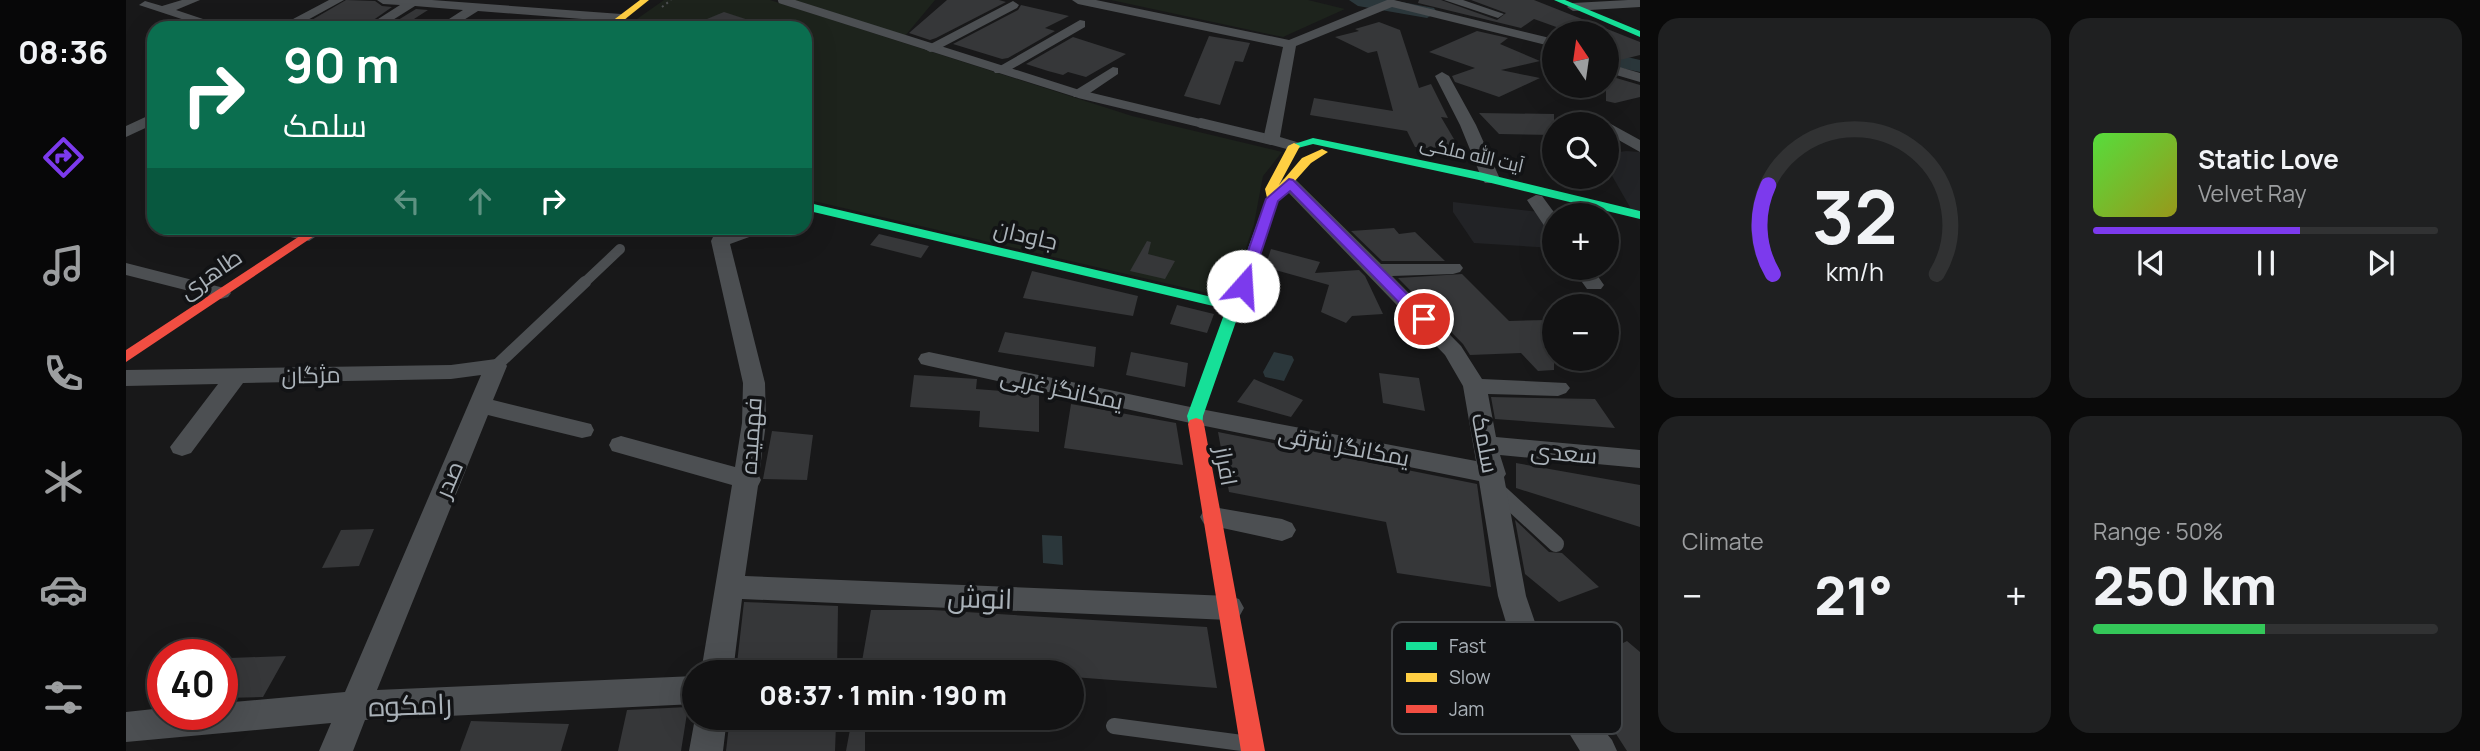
<!DOCTYPE html>
<meta charset="utf-8">
<style>
body{margin:0;font-family:Manrope,Cairo,sans-serif;background:#1f2021;color:#f1f3f6;height:100vh;display:flex;flex-direction:column;font-size:26px;white-space:nowrap}
*{box-sizing:border-box;margin:0}
p{font-size:23px;color:#9c9ea0}
.icon{flex:none;width:38px;height:38px;fill:none;stroke:currentColor;stroke-width:2;stroke-linecap:round;stroke-linejoin:round}
.map{position:relative;flex:1;overflow:hidden}
.sheet{display:flex;flex-direction:column;gap:18px;padding:18px;background:#0a0a0a;width:840px}
.sheet>*{flex:none}
.top-card{position:absolute;left:21px;top:21px;width:665px;height:214px;border-radius:21px;box-shadow:0 7px 28px #0002,0 0 0 2px #313233;background:#0b6e4f;color:#fff;overflow:hidden}
.needle{width:46px;rotate:347deg}
.fabs{position:absolute;left:1416px;top:21px;display:grid;gap:14px}
.fabs a{display:grid;place-items:center;width:77px;height:77px;border-radius:50%;background:#121213;box-shadow:0 7px 28px #0002,0 0 0 2px #313233;font-size:35px}
.speed{position:absolute;left:21px;top:639px;display:flex;gap:14px;font-size:35px;font-weight:700;text-align:center}
.speed>*{display:grid;place-content:center;width:91px;height:91px;border-radius:50%;background:#121213;box-shadow:0 7px 28px #0002,0 0 0 2px #313233;line-height:1}
.speed .limit{border:10px solid #d22;background:#fff;color:#111}
.pin{position:absolute;display:grid;place-items:center;width:60px;height:60px;color:#fff;margin:-30px;border:4px solid #fff;border-radius:50%;box-shadow:0 2px 7px #0007}
.me{position:absolute;width:77px;margin:-38px;rotate:19deg;stroke-linejoin:round;filter:drop-shadow(0 0 5px #0008)}
.turn{display:flex;align-items:center;gap:24px;height:147px;padding:0 21px;font-size:32px}
.turn .icon{width:91px;height:91px;stroke-width:2.5}
.turn b{display:block;font-size:49px;line-height:60px}
.lanes{display:flex;align-items:center;height:66px;padding:0 21px;background:#0003;justify-content:center;gap:35px;direction:ltr}
.lanes .off{opacity:.35}
.big{font-size:52px;font-weight:800;line-height:1.1}
.sheet .card{flex:1;display:flex;flex-direction:column;justify-content:center;gap:10px;min-width:0;padding:0 24px;border-radius:21px;background:#1f2021}
.sheet .dial{align-items:center;gap:0}
.dial svg{height:182px;overflow:visible;fill:none;stroke:#313233;stroke-width:7;stroke-linecap:round;text-anchor:middle}
.dial text{fill:#f1f3f6;stroke:none}
.song{display:flex;align-items:center;gap:21px}
.cover{width:84px;height:84px;border-radius:10px;background:linear-gradient(135deg,hsl(110 70% 55%),hsl(60 70% 35%))}
.played{height:7px;border-radius:4px;background:linear-gradient(90deg,#7c3aed 60%,#313233 60%)}
.keys{display:flex;justify-content:space-around;direction:ltr}
.heat{display:flex;justify-content:space-between;align-items:center;font-size:38px;direction:ltr}
.charge{height:10px;border-radius:5px;background:linear-gradient(90deg,#34c759 50%,#313233 0)}
.sheet .tiles{flex:1;display:grid;gap:18px;grid-template-columns:repeat(2,1fr)}
.trip{position:absolute;left:556px;top:660px;width:402px;height:70px;border-radius:35px;background:#121213;box-shadow:0 7px 28px #0002,0 0 0 2px #313233;font-weight:800;line-height:70px;text-align:center}
main{display:flex;flex:1;min-height:0}
.dock{display:flex;flex-direction:column;width:126px;justify-content:space-around;align-items:center;background:#070708;color:#9c9ea0}
.dock .icon{width:49px;height:49px}
.dock .active{color:#7c3aed}
.dock b{font-size:32px;color:#f1f3f6}
.map>svg:first-child{display:block}
</style>
<main>
<nav class="dock">
<b>08:36</b>
<svg class="icon active" aria-label="directions" viewBox="0 0 24 24"><path d="M12 3l9 9-9 9-9-9zM9 14v-3h6M13 9l2 2-2 2"/></svg>
<svg class="icon" aria-label="music" viewBox="0 0 24 24"><path d="M9 18V5l10-2v13"/><circle cx="6" cy="18" r="3"/><circle cx="16" cy="16" r="3"/></svg>
<svg class="icon" aria-label="phone" viewBox="0 0 24 24"><path d="M5 4h4l2 5-3 2q2 4 5 5l2-3 5 2v4C11 20 4 13 5 4z"/></svg>
<svg class="icon" aria-label="climate" viewBox="0 0 24 24"><path d="M12 3v18M4 7l16 10M4 17L20 7"/></svg>
<svg class="icon" aria-label="car" viewBox="0 0 24 24"><path d="M5 17H2v-5l4-1 3-4h7l3 4 3 1v5h-3M9 17h6M6 11h13"/><circle cx="7" cy="17" r="2"/><circle cx="17" cy="17" r="2"/></svg>
<svg class="icon" aria-label="filters" viewBox="0 0 24 24"><path d="M4 7h16M4 17h16"/><circle cx="9" cy="7" r="2"/><circle cx="15" cy="17" r="2"/></svg>
</nav>
<div class="map">
<svg width="1514" height="751" viewBox="0 0 1514 751">
<rect width="100%" height="100%" fill="#181819"/>
<path fill="#222326" d="M1500 151 1514 152V211L1505 209 1481 167 1480 154Z
M1327 202 1414 212 1428 234V248L1348 243 1327 212Z"/>
<path fill="#1d231c" d="M538 0H644L1006 116 1156 152 1137 176 1128 224 1103 298 679 199V28H498Z
M669 0H809L779 36Z
M985 0H1182L1219 9 1157 37Z"/>
<path fill="#2b373b" d="M1148 352 1166 356 1168 360 1158 381 1139 377 1137 372Z
M916 535 936 536 937 565 917 563Z"/>
<g fill="none" stroke-linecap="round" stroke-linejoin="round">
<path fill="#2b373b" fill-rule="evenodd" d="M1223 0H1265L1308 8 1311 12 1301 18 1232 6Z
M1480 52 1514 60V72L1480 65Z"/>
</g>
<path fill="#363739" d="M220 0 249 1 256 6 266 7 236 28H172Z
M821 0H873L880 2 810 38 804 40 783 33Z
M1293 0H1315L1371 20 1380 13 1345 0H1408L1514 42V55L1486 62 1480 61V33H1447L1408 19 1395 28 1292 3Z
M895 5 943 16 919 28 929 31 882 58 876 59 827 44 892 10Z
M290 9 302 10 274 28H259Z
M598 12 638 25V28H559Z
M1253 22 1274 30 1293 88 1305 84 1322 118 1315 117 1335 151 1289 147 1281 131 1184 115 1188 98 1267 111 1251 51 1242 53 1209 37 1233 31 1229 29Z
M1351 31 1382 38 1374 44 1414 61 1375 70 1414 78 1373 97 1329 82 1326 76 1349 68 1303 52Z
M1083 36 1124 43 1117 62 1109 61 1094 105 1058 96Z
M947 37 1000 54 960 77 942 72 937 75 922 71 900 64Z
M1480 75 1514 85V97L1489 103 1480 101Z
M1353 113 1428 114V135L1373 134Z
M1268 228 1273 234 1289 232 1319 261H1256L1225 231Z
M753 234 803 246 795 258 744 245Z
M1021 241 1025 242 1022 254 1049 261 1039 279 1004 271Z
M1145 249 1194 262 1189 273 1233 270 1239 276 1257 314 1226 316 1220 323 1195 312 1203 285 1139 267Z
M906 271 1012 296 1007 316 897 298Z
M1336 274 1383 321 1421 320 1428 327V370L1412 371 1395 353 1344 355 1337 344 1272 278Z
M1051 305 1088 314 1081 333 1044 324Z
M879 332 970 347 968 367 872 352Z
M1005 352 1062 363 1059 387 1000 375Z
M1253 373 1293 378 1299 411 1257 403Z
M788 375 851 379 850 389 913 394V432L853 427 854 411 784 407Z
M1128 379 1177 400 1165 417 1111 402Z
M1365 397 1469 399 1489 428 1369 419Z
M945 404 1050 423 1057 465 938 448Z
M646 431 687 435 681 480 637 479Z
M1092 432 1351 484 1365 587 1271 573 1260 522 1103 492Z
M1390 463 1514 485V527L1390 488Z
M1389 520 1423 552 1436 553 1473 587 1433 602 1399 574Z
M248 529 233 566 196 568 215 530Z
M618 602 712 606 711 672H610Z
M745 610H807L1081 627 1091 688 947 677V672H777L735 667Z
M1466 624 1487 648 1501 641 1514 652V751H1501L1424 631Z
M160 656 137 697 96 698V671L104 658Z
M562 707 555 751H492L501 710Z
M345 721 443 724 435 751H334Z
M710 724 709 751H600L603 725Z
M725 724H739V751H720Z"/>
<g fill="none" stroke-linecap="round" stroke-linejoin="round">
<path stroke="#4e5053" stroke-width="2" stroke-dasharray="2 3.5" stroke-linecap="butt" d="M536 7 545 0"/>
<path stroke="#4c4f52" stroke-width="8" d="M656 0 953 94 1082 125"/>
<path stroke="#4c4f52" stroke-width="10" d="M1075 123 1145 140
M457 284 494 249"/>
<path stroke="#4c4f52" stroke-width="12" d="M370 366 459 282"/>
<path stroke="#4c4f52" stroke-width="16" d="M1371 490 1430 544
M988 726 1116 743"/>
<path fill="#4c4f52" fill-rule="evenodd" d="M56 0H74L50 10 104 28H83L13 5 19 1 36 6Z
M203 0H218L167 28H150Z
M251 0H306L495 14 501 18 495 22 352 11 325 28H309L337 10 289 6 254 28H238L274 5 257 4Z
M946 0H970L1163 40 1261 0H1268L1428 39V47L1266 7 1170 46 1154 137 1174 143 1176 146 1168 151 1139 143 1137 140 1157 47 952 4Z
M1318 0H1337L1378 14 1372 18Z
M1502 0H1514V7L1447 11 1441 7 1447 3Z
M887 1 893 5 891 8 809 51 804 52 797 48Z
M954 20 959 21V27L879 73H869L867 70Z
M1480 63 1514 73V82L1480 72Z
M987 67 992 68V74L958 97H948L946 94 948 91Z
M1316 72 1323 76 1350 125 1374 179 1371 183H1359L1356 179 1334 125 1309 76Z
M28 113V124L0 137V126Z
M1483 123 1514 140V152L1480 133 1479 124Z
M1163 178 1169 179 1255 264H1334L1337 268 1334 272 1327 274 1266 276 1335 346 1356 379 1440 383 1444 388 1440 393 1432 396 1362 394 1370 437 1514 450V468L1374 455 1380 474 1378 477 1400 596 1413 634 1464 713 1486 740 1491 751H1454L1385 639 1372 596 1353 481 1069 424 803 366 795 364 792 359 795 354 803 352 1069 408 1350 461 1337 386 1319 355 1157 187 1154 183 1157 179Z
M1410 195 1416 196 1430 215 1428 232 1421 230 1401 200Z
M139 228H174L190 231 192 235 183 241 141 232Z
M614 228H639L637 232 604 244 639 383 640 423 633 476 635 480 632 486 619 576 1103 596 1113 599 1118 608 1113 617 1103 620 616 599 607 672H575L606 485 486 451 483 445 486 439 495 436 609 467 616 423 617 383 585 241 587 237Z
M0 263 102 289 105 293 102 297 95 299 0 275Z
M1446 268H1466L1478 285 1475 289H1461Z
M370 359 378 361 381 366 367 400 465 424 468 430 465 436 456 438 362 415 251 690 569 676V704L239 720 227 751H193L205 723 0 742V712L37 708V714H96V703L219 692 355 375 325 379 117 383 65 453 56 456 47 453 44 447 92 384 0 386V370L325 365Z
M1087 507 1156 519 1166 523 1170 530 1166 537 1156 541 1078 524 1074 517 1078 510Z
M569 718H601L597 751H563Z"/>
<path fill="#16e098" fill-rule="evenodd" d="M1428 0H1439L1514 31V37Z
M1187 138 1353 172 1514 211V219L1353 180 1187 144 1168 149 1162 146Z
M1146 195 1152 199 1116 305 1117 307 1114 310 1077 416 1076 428H1064L1061 416 1100 309 679 210V202L1103 301 1140 199Z"/>
<path fill="#ffcf43" fill-rule="evenodd" d="M514 0H523L488 28H477Z
M1168 143 1174 146 1153 185 1176 158 1196 149 1202 152 1185 163 1150 202H1142L1139 189 1162 146Z"/>
<path fill="#f24e42" fill-rule="evenodd" d="M186 228H200L0 362V350Z
M1070 418 1076 420 1078 424 1139 751H1115L1062 424 1064 420Z"/>
</g>
<path fill="#7c3aed" stroke="#51269a" stroke-width="2" d="M1163 179 1167 180 1303 316 1305 319 1303 323H1293L1164 191 1152 201 1124 286 1122 289H1112L1110 286 1140 199Z"/>
<g text-anchor="middle" dominant-baseline="central" stroke-width="7" stroke-linejoin="round" paint-order="stroke">
<g font-size="19" fill="#aab2b9" stroke="#121315">
<text transform="translate(1346 154) rotate(13)">آیت الله ملکی</text>
</g>
<g font-size="23" fill="#aab2b9" stroke="#121315">
<text transform="translate(900 234) rotate(13)">جاودان</text>
<text transform="translate(84 273) rotate(-34)">طاهری</text>
<text transform="translate(185 374) rotate(-1)">مژگان</text>
<text transform="translate(936 388) rotate(12)">یمکانگز غربی</text>
<text transform="translate(624 436) rotate(-86)">فهمیده</text>
<text transform="translate(1360 443) rotate(79)">سلمک</text>
<text transform="translate(1218 445) rotate(11)">یمکانگز شرقی</text>
<text transform="translate(1438 452) rotate(5)">سعدی</text>
<text transform="translate(1101 466) rotate(80)">افراز</text>
<text transform="translate(322 479) rotate(-67)">صدر</text>
</g>
<g font-size="28" fill="#aab2b9" stroke="#121315">
<text transform="translate(854 597) rotate(2)">انوش</text>
<text transform="translate(284 704) rotate(-2)">رامکوه</text>
</g>
</g>
<rect x="1266" y="622" width="230" height="112" rx="10" fill="#121315" stroke="#404346" stroke-width="2"/>
<rect x="1280" y="642" width="31" height="8" fill="#16e098"/>
<rect x="1280" y="673" width="31" height="9" fill="#ffcf43"/>
<rect x="1280" y="705" width="31" height="8" fill="#f24e42"/>
<g font-size="19" fill="#aab2b9">
<text x="1323" y="653">Fast</text>
<text x="1323" y="684">Slow</text>
<text x="1323" y="716">Jam</text>
</g>
</svg>
<div class="fabs">
<a><svg class="needle" viewBox="-14 -14 28 28"><path d="M0-13l5 13h-10z" fill="#e53935"/><path d="M0 13l5-13h-10z" fill="#9c9ea0"/></svg></a>
<a><svg class="icon" aria-label="search" viewBox="0 0 24 24"><circle cx="10" cy="10" r="6"/><path d="M15 15l6 6"/></svg></a>
<a>+</a>
<a>−</a>
</div>
<div class="speed"><div class="limit">40</div></div>
<div class="pin" style="left:1298px;top:319px;background:#d93025"><svg class="icon" aria-label="arrive" viewBox="0 0 24 24"><path d="M6 21V4h12l-3 4 3 4H6"/></svg></div>
<svg class="me" style="left:1117px;top:286px" viewBox="-20 -20 40 40"><circle r="19" fill="#fff"/><path d="M0-13L10 11 0 6-10 11z" fill="#7c3aed"/></svg>
<div class="trip">08:37 · 1 min · 190 m</div>
<div class="top-card">
<div class="turn"><svg class="icon" aria-label="right" viewBox="0 0 24 24"><path d="M7 20v-9h11M14 6l5 5-5 5"/></svg><div><b>90 m</b>سلمک</div></div>
<div class="lanes"><svg class="icon off" aria-label="left" viewBox="0 0 24 24"><path d="M17 20v-9H6M10 6l-5 5 5 5"/></svg><svg class="icon off" aria-label="ahead" viewBox="0 0 24 24"><path d="M12 20V5M6 11l6-6 6 6"/></svg><svg class="icon" aria-label="right" viewBox="0 0 24 24"><path d="M7 20v-9h11M14 6l5 5-5 5"/></svg></div>
</div>
</div>
<section class="sheet">
<div class="tiles">
<div class="card dial"><svg viewBox="0 0 100 80">
<path d="M14 69A42 42 0 1 1 86 69"/>
<path d="M14 69A42 42 0 0 1 12 30" stroke="#7c3aed"/>
<text x="50" y="56" font-size="32" font-weight="700">32</text>
<text x="50" y="72" font-size="11">km/h</text>
</svg></div>
<div class="card">
<div class="song"><i class="cover"></i><div><b>Static Love</b><p>Velvet Ray</p></div></div>
<div class="played"></div>
<div class="keys"><svg class="icon" aria-label="previous" viewBox="0 0 24 24"><path d="M18 5L8 12l10 7zM5 5v14"/></svg><svg class="icon" aria-label="pause" viewBox="0 0 24 24"><path d="M8 5v14M16 5v14"/></svg><svg class="icon" aria-label="next" viewBox="0 0 24 24"><path d="M6 5l10 7-10 7zM19 5v14"/></svg></div>
</div>
<div class="card"><p>Climate</p>
<div class="heat"><a>−</a><b class="big">21°</b><a>+</a></div>
</div>
<div class="card"><p>Range · 50%</p><b class="big">250 km</b><div class="charge"></div></div>
</div>
</section>
</main>
